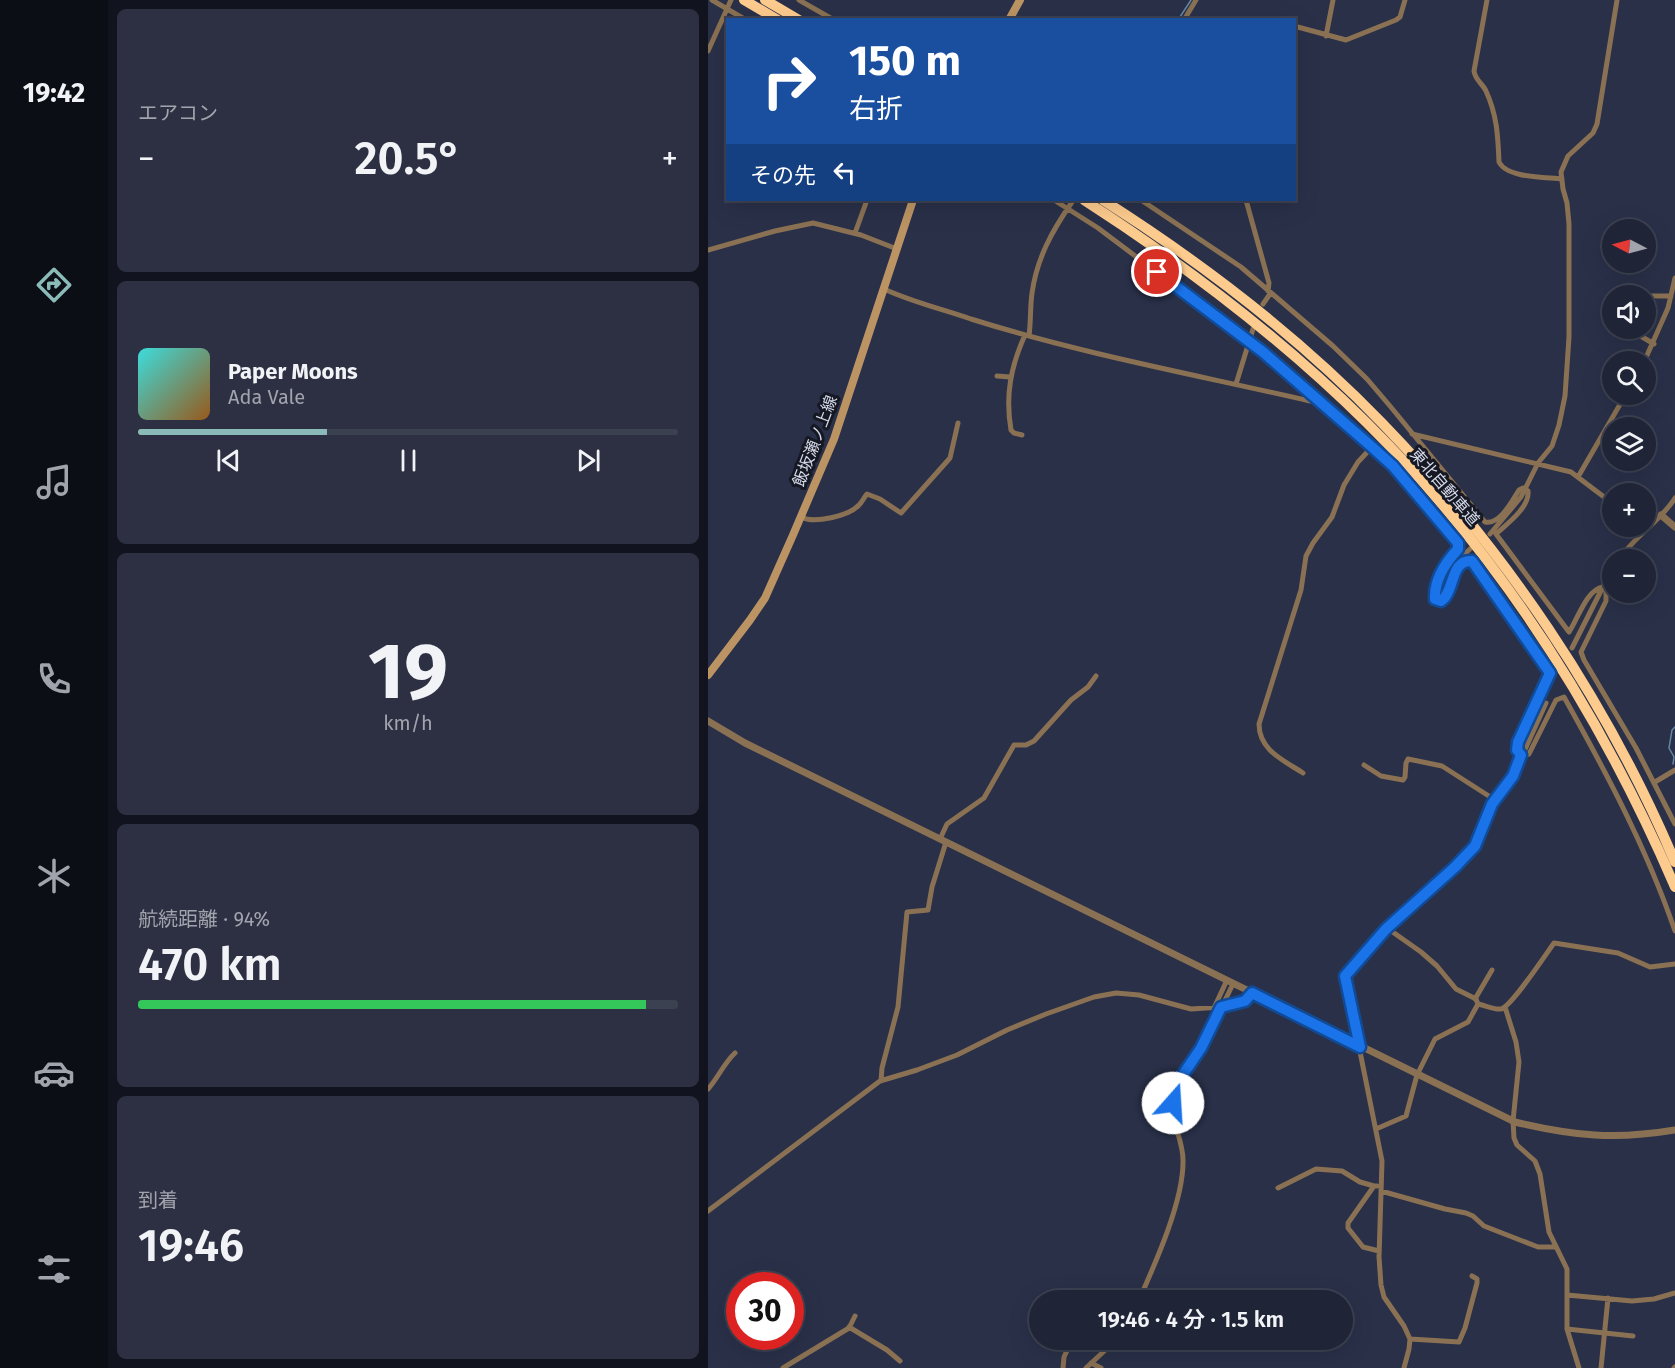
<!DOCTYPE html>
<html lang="ja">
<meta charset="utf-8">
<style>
body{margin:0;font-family:"Fira Sans","Noto Sans JP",sans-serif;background:#2c3042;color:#f1f3f6;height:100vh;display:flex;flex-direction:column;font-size:22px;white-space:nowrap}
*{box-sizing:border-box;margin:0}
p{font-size:20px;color:#a1a4ad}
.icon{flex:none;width:33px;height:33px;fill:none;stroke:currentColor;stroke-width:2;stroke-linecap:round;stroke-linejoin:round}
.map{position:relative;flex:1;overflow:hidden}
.sheet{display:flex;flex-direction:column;gap:9px;padding:9px;background:#11141e;width:600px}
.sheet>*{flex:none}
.top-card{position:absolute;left:18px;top:18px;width:570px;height:183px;border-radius:0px;box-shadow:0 6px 24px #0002,0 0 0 2px #3c4151;background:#1a4fa0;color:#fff;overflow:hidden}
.needle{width:39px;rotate:276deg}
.fabs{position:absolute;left:894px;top:219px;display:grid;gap:12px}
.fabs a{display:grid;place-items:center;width:54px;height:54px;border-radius:50%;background:#1f2436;box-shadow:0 6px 24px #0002,0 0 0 2px #3c4151;font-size:30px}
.speed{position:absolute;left:18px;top:1272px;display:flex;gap:12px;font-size:30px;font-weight:700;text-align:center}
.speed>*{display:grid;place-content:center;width:78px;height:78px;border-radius:50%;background:#1f2436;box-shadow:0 6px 24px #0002,0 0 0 2px #3c4151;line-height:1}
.speed .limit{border:9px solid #d22;background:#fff;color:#111}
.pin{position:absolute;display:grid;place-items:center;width:51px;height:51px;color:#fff;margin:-26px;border:3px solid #fff;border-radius:50%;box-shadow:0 2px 6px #0007}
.me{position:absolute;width:66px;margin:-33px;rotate:19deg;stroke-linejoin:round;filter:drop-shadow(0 0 4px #0008)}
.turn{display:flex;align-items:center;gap:21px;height:126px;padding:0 24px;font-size:27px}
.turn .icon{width:78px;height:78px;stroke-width:2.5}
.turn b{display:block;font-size:42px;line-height:51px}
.then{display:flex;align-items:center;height:57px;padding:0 24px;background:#0003;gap:12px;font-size:22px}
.big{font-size:45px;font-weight:600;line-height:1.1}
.sheet .card{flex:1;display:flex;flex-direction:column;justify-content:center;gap:9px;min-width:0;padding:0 21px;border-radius:9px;background:#2c3042}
.sheet .dial{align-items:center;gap:0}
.dial b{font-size:78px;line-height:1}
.song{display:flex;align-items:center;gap:18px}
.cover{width:72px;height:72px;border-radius:9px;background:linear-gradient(135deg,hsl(180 70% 55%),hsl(30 70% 35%))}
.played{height:6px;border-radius:3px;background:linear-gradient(90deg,#8bbbb9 35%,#3c4151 35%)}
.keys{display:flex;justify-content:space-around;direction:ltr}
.heat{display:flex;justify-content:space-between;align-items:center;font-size:33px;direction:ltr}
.charge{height:9px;border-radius:4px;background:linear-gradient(90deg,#34c759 94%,#3c4151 0)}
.trip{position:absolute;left:321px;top:1290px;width:324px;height:60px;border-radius:30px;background:#1f2436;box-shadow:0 6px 24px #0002,0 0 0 2px #3c4151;font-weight:600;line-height:60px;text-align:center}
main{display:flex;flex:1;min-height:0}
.menu{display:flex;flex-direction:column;width:108px;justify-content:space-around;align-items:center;background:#0c0e16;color:#a1a4ad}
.menu .icon{width:42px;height:42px}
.menu .selected{color:#8bbbb9}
.menu b{font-size:27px;color:#f1f3f6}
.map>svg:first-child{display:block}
</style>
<main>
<nav class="menu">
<b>19:42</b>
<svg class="icon selected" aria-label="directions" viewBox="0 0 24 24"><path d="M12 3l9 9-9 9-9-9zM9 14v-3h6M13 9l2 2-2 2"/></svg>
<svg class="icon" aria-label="music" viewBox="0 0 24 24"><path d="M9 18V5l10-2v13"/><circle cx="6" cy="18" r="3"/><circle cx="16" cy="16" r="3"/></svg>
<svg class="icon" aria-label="phone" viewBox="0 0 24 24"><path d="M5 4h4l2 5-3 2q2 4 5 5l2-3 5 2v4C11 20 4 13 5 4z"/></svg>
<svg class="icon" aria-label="climate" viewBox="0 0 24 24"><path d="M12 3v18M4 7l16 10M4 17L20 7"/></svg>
<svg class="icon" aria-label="car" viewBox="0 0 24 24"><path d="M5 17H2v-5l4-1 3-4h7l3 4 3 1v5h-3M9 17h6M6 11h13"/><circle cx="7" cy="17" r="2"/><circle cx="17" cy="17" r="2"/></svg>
<svg class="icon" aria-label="filters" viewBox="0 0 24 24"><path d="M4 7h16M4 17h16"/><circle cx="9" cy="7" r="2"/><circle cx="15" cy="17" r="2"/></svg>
</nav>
<section class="sheet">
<div class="card"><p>エアコン</p>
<div class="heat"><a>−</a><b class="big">20.5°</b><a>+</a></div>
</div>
<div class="card">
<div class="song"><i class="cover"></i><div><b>Paper Moons</b><p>Ada Vale</p></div></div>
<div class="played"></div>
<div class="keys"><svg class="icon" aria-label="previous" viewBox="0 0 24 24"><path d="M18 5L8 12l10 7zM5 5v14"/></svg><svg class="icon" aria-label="pause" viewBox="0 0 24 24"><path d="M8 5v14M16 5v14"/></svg><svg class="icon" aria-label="next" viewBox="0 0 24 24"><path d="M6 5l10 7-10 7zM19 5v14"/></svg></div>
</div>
<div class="card dial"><b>19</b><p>km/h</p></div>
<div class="card"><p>航続距離 · 94%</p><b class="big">470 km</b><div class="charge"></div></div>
<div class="card"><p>到着</p><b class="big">19:46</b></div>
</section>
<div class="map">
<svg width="967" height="1368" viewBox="0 0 967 1368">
<rect width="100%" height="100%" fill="#293048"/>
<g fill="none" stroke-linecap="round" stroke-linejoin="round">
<path stroke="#6289a5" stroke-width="1.5" d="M470 20 483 0
M965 764 966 757 961 748 964 730 967 727"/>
<path stroke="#8a7153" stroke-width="5" d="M4 0 38 20
M91 0 126 20
M779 0 766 71C767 80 775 84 778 91 789 115 790 136 791 162 799 178 836 177 854 179
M476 20 488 0
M586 26 638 40 688 20 692 17 697 0
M618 36 625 0
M0 51 23 0
M346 200 390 228 555 352 685 466 751 544 750 549 736 565 726 595 727 599 731 601 737 598C742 585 747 559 764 561L842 672 810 742 809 750 811 754 817 756 821 754 848 700 856 697C898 772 939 849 967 931
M433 200 533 267 625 346 659 379 682 406 777 522C792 525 804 501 811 490L815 488 820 491C822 507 799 524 788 534L861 632C870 619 878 590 895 587L898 590V601L873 652 876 660 928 748 967 824
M538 200 561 283 560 291
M147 233 159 200
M0 250 67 231 105 223 153 235 189 249
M176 289C204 302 234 309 263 319 374 354 489 375 602 401L610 400
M933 295V296
M938 296H963
M555 304 562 294
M919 328 946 344
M321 336C323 321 322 307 324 293 329 258 344 231 364 202
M936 362 960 308 967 278
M289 376 302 377
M528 384 545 329
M704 434 863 472 904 503
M314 435 306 433 303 430C297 395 303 366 317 335
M870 477 918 394
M938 516 947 521
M93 517C106 524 141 516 151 505 155 501 156 497 159 494L172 499 193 513 242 458 250 423
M782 534 813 497 830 463 844 446 851 425 857 396 861 337V224L859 203 855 189 853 172 860 156 885 133 889 124 909 0
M911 560C926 536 952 522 967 498
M730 601 742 568 762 549
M864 648 904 569
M656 765 673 776 695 780 697 777 698 763 700 759 734 766 787 800
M595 773C575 760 551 750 551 724L593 590 598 556 605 543 624 517 636 485 650 462 664 447
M947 782 967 770
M232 839 239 824 276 798 306 745H318L326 741 363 700 380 687 388 676
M767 999 784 970
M770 1004C776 1005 786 1010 793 1009 803 1007 838 954 846 943L910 953 942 967 967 964
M797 1007 808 1042 811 1062 805 1121 806 1138 809 1145 827 1161 832 1174 841 1232 859 1269V1329L871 1368
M506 1008 519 980
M173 1081 174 1068 190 1007 199 912 220 910 224 887 238 842
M0 1089C10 1078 16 1063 27 1053
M668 1129 698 1116 709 1075 727 1039 760 1022 770 1004 768 999 748 989 729 966 713 952 679 928
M669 1186H666L640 1223V1228L655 1247 671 1251
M570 1188 608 1169 634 1171 652 1182 666 1186
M673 1191 737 1209 758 1213 765 1216 776 1226 830 1247H847
M0 1211 172 1081 209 1070 249 1055 299 1030 338 1014 386 997 408 993 431 995 483 1009 513 1007 537 1001 544 993
M859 1295 924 1301 946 1299 967 1293
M431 1300C447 1264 476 1200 475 1160 475 1138 461 1120 465 1097 469 1077 484 1063 494 1045 506 1025 515 1004 525 984
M141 1327 179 1350 192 1361
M859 1329 925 1336
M702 1339 751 1342 757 1328 769 1283V1279L764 1276
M383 1363 393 1368
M75 1368 141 1328 147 1316
M355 1368 356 1357 364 1340
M378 1368 408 1340
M696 1368 701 1349 702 1339 696 1326 676 1297 673 1285 671 1257 674 1161 637 977 678 929 760 855 767 846 784 804 805 776 838 703
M893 1368 900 1298
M966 1368 967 1367"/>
<path stroke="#8a7153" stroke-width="7" d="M953 515 967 527
M0 721 37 743 807 1122C866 1136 907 1140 967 1130"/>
<path stroke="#bc9463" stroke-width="8" d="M301 20 312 0
M0 675 42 620 57 598 85 535 126 439 205 200"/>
<path stroke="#fdcb8d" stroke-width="10" d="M36 0 70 20
M57 0 91 20
M376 200C477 265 573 338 659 423 792 555 893 715 967 887
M395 200C494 263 593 339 674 423 797 550 898 699 967 862"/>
</g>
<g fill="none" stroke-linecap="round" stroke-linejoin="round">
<g stroke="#114b97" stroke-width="15">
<path id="route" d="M449 272 555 352 664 447 685 466 750 543V549C738 562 726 580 727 599L733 601C747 592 742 559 764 561L842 673 810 742 809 750 813 755 805 776 784 804 767 846 747 867 678 929 637 976 652 1047 544 993 537 1001 513 1007 493 1048 472 1079 465 1103"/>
</g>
<use href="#route" stroke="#1a73e8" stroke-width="10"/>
</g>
<g text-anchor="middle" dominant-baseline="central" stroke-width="6" stroke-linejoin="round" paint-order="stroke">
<g font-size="16" fill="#d5daea" stroke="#161924">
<text transform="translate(107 441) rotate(-69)">飯坂瀬ノ上線</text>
<text transform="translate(737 487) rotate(49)">東北自動車道</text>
</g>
</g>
</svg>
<div class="fabs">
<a><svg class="needle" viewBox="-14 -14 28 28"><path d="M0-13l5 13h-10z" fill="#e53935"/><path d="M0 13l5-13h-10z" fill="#a1a4ad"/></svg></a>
<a><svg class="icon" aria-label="sound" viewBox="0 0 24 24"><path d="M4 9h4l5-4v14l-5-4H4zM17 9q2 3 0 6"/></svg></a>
<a><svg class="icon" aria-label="search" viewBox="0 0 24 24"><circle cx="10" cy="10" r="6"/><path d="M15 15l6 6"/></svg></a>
<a><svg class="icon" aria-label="layers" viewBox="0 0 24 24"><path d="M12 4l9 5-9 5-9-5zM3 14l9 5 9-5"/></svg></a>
<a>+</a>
<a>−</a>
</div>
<div class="speed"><div class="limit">30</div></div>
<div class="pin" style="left:449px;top:272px;background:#d93025"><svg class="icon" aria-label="arrive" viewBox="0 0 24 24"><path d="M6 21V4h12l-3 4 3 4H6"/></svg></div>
<svg class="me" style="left:465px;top:1103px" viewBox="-20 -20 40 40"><circle r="19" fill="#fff"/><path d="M0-13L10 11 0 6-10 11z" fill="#1a73e8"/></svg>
<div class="trip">19:46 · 4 分 · 1.5 km</div>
<div class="top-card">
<div class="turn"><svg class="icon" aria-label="right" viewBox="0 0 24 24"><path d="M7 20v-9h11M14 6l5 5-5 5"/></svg><div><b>150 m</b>右折</div></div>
<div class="then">その先<svg class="icon" aria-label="left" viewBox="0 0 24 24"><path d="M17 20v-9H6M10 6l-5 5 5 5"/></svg></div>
</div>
</div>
</main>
